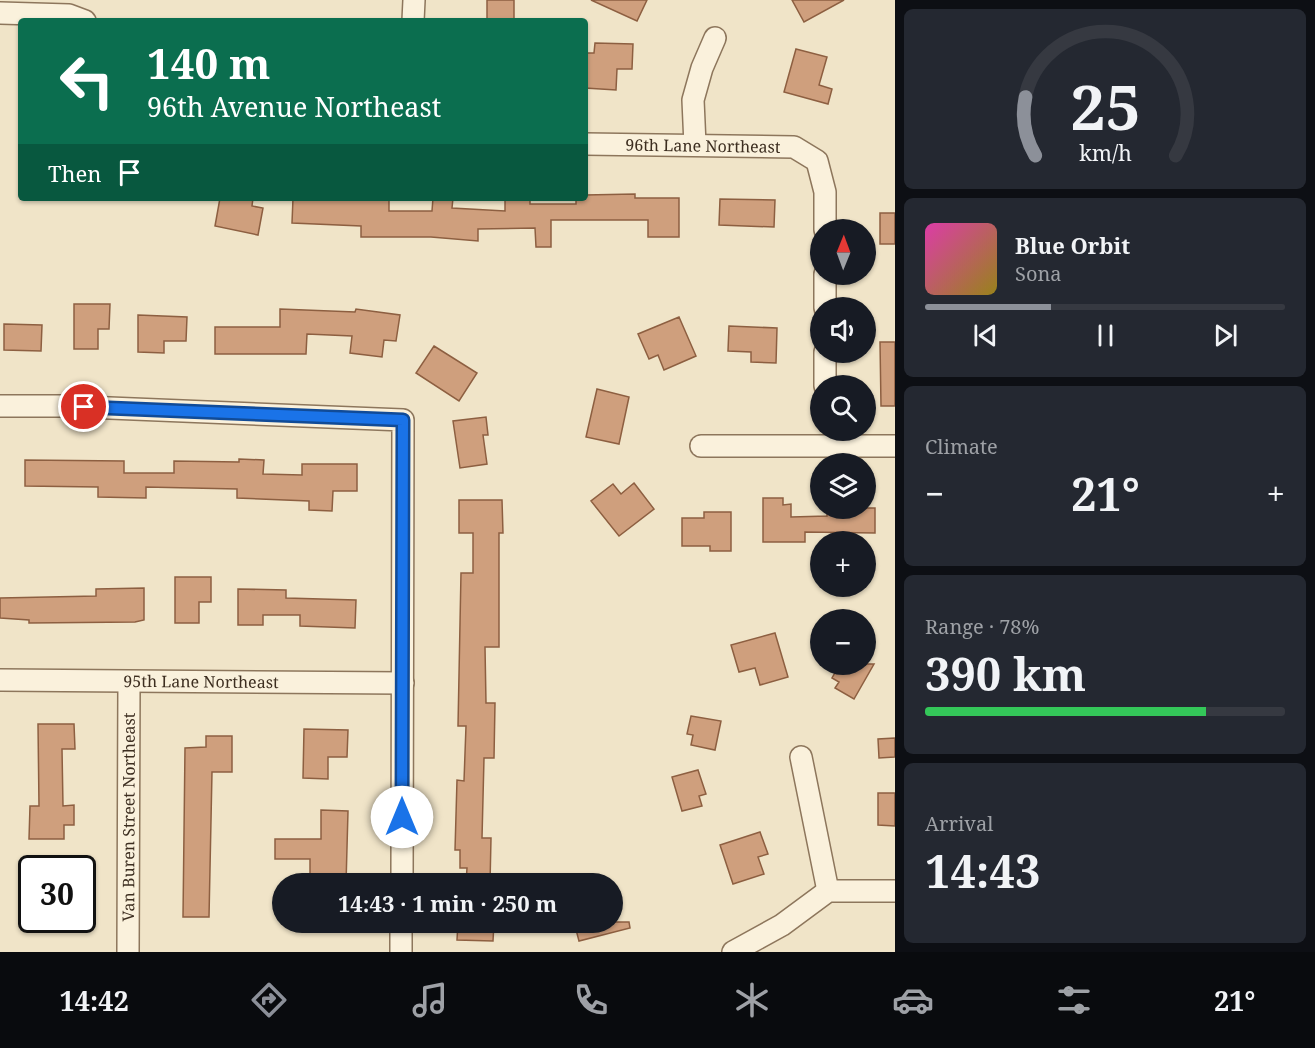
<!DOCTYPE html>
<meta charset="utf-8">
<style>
body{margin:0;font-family:"Noto Serif",serif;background:#242831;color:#f1f3f6;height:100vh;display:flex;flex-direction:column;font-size:22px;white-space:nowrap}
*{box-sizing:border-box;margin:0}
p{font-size:20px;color:#9ea1a6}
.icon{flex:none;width:33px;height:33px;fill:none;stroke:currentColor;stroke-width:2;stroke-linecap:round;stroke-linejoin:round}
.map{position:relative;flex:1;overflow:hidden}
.details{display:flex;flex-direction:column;gap:9px;padding:9px;background:#0d0f14;width:420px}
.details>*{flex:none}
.guide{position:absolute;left:18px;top:18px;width:570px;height:183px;border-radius:6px;box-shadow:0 2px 4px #0004;background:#0b6e4f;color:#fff;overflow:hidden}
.needle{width:39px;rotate:1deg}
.tools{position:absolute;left:810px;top:219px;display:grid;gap:12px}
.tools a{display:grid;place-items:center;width:66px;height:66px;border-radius:50%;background:#171b24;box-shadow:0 2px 4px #0004;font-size:30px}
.speed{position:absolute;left:18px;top:855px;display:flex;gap:12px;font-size:30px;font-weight:700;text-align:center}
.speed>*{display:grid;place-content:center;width:78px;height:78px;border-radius:50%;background:#171b24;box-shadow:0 2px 4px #0004;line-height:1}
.speed .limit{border:3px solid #111;border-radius:9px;background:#fff;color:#111}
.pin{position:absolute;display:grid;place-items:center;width:51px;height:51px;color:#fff;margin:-26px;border:3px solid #fff;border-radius:50%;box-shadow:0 2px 6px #0007}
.me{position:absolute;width:66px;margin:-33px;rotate:0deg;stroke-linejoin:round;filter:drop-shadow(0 0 4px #0008)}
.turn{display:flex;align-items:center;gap:21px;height:126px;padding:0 30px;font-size:27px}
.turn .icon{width:78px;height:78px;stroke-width:2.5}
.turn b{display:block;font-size:42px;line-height:51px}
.then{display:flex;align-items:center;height:57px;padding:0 30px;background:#0003;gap:12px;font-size:22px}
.big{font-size:45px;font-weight:700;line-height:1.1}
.details .tile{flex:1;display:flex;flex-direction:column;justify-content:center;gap:9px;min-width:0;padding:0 21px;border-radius:9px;background:#242831}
.details .dial{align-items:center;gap:0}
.dial svg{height:156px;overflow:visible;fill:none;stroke:#363941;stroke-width:7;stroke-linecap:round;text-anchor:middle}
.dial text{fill:#f1f3f6;stroke:none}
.song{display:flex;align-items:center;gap:18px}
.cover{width:72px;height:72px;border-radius:9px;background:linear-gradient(135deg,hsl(320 70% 55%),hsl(50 70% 35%))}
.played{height:6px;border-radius:3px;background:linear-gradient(90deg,#8c9099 35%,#363941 35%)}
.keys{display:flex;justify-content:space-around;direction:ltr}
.heat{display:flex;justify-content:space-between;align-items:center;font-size:33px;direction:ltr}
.charge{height:9px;border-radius:4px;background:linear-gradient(90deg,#34c759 78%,#363941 0)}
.trip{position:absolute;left:272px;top:873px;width:351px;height:60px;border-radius:30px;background:#171b24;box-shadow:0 2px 4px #0004;font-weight:700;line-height:60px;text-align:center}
.tab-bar{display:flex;height:96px;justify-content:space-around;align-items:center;background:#090b0e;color:#9ea1a6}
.tab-bar .icon{width:42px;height:42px}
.tab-bar .active{color:#8c9099}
.tab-bar b{font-size:27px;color:#f1f3f6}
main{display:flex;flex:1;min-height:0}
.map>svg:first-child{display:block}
</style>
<main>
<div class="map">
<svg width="895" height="952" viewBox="0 0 895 952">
<rect width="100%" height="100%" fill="#f0e4c8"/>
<path fill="#cf9f7d" stroke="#8d5f41" stroke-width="1.5" d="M487 0H514V19H487Z
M591 0H647L637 21Z
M792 0H844L804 22Z
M595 43 633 44 632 69H617L616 90 585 88 586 53H594Z
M796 49 827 57 819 85 832 89 828 104 784 92Z
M635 194V198H679V237H648V220H551V247H536L535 228 478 229V241L431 237H361V226L292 223 293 198H389V211H432L433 198H453L452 208 505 211V198H530V204H576V198H585V195Z
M220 198H253L252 206 263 208 258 235 215 226Z
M720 199 775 200 774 227 719 225Z
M880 213H895V244H880Z
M74 304H110L109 329H98V349H74Z
M280 309 355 312 356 309 400 315 396 341 384 340 382 357 350 353 352 336 307 334 306 354H215V327H280Z
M138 315 187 317 186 341H164V353L138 352Z
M679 317 696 356 664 370 658 355 649 359 638 334Z
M4 324 42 325 41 351 4 350Z
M729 326 777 328 776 363 751 362V352L728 351Z
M880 342H895V406H881Z
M434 346 477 373 459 401 416 373Z
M597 389 629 397 619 444 586 437Z
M486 417 488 435H483L487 464 460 468 453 421Z
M239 459 264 460 263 474 302 475V464H357V491H333L332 511 309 510V501L237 498V489L146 487V498L98 497V487L25 486V460L124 461V473H174V461L239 462Z
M634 483 654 509 619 536 591 501 613 484 621 494Z
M763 498H783V505L791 504V517L827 516V508H875V533L805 532V542H763Z
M459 500H502L503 533H499V647H485L486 703H495L494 758H484L482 838H491L490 884H466L467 868H460V850H455L457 780 464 781 466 726H458L461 573H473V533H459Z
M704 512H731V551H710V546H682V518H704Z
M175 577H211V602H199V623H175Z
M144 588V620L135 622 29 623V620L0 618V598L96 596V589Z
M238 589 286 590V598L356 600 355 628 300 626V615H263V625H238Z
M775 633 788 677 760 685 755 668 739 672 731 645Z
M840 664H874L854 699 835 688 839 682 832 678Z
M691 716 721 721 715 750 691 745 693 735 687 734Z
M38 724H74L75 749H62L63 806 74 805V825H64V839H29L30 806H39Z
M304 729 348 730 347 757H328V779L303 778Z
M206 736H232V772H212L209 917H183L185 748 206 747Z
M895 738V757L879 758 878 739Z
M698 770 706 794 699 796 702 806 682 811 672 777Z
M878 793H895V826L878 825Z
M321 810 348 811 346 884H310V859H275V839H321Z
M760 832 768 854 758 857 764 874 733 884 720 845Z
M458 922H494L493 941 457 940Z
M574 922H629L630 928 579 941Z"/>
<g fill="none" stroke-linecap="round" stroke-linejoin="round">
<g stroke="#8d765c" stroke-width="24">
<g id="minor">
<path d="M0 13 69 15 85 21"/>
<path d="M413 21 414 0"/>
<path id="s1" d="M585 144 794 147 817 161 825 192V230"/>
<path d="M695 145 693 100 702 68 715 38"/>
<path d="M825 274V308"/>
<path d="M825 352V386"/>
<path d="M0 406H61L403 420 402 884"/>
<path d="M701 446H895"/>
<path id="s2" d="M0 680 403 683"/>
<path d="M801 757 828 891"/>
<path id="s3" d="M128 952 129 682"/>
<path d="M401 952V922"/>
<path d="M733 952 782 925 828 891H895"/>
</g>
</g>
<use href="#minor" stroke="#faf1dc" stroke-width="21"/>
</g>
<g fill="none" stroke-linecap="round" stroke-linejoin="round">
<g stroke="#114b97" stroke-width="15">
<path id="route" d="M84 407 403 420 402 817"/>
</g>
<use href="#route" stroke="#1a73e8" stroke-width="10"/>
</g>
<g text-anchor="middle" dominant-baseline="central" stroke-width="5" stroke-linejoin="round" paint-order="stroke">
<g font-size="16" fill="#3d2e20" stroke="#f7eed8">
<text stroke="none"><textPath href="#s1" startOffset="118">96th Lane Northeast</textPath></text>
<text stroke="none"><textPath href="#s2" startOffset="201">95th Lane Northeast</textPath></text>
<text stroke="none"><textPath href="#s3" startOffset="135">Van Buren Street Northeast</textPath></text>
</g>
</g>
</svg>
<div class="tools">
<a><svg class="needle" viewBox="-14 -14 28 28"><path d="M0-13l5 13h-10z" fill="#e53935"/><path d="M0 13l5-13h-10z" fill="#9ea1a6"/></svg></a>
<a><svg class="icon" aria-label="sound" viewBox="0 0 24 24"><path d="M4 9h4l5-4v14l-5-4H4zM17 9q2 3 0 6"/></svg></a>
<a><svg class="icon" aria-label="search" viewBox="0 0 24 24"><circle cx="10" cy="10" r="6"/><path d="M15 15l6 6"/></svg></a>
<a><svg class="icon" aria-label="layers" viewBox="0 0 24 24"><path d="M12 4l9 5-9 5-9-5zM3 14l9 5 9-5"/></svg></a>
<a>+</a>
<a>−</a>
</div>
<div class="speed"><div class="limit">30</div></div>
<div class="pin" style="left:84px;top:407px;background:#d93025"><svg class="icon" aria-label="arrive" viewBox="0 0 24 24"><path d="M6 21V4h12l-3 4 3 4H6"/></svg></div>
<svg class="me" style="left:402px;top:817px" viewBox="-20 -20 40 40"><circle r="19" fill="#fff"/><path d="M0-13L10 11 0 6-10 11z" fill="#1a73e8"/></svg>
<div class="trip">14:43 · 1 min · 250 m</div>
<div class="guide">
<div class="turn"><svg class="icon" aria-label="left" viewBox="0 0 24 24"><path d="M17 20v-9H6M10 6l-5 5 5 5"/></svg><div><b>140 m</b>96th Avenue Northeast</div></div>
<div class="then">Then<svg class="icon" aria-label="arrive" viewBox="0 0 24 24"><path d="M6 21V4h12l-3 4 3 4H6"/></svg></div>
</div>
</div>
<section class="details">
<div class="tile dial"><svg viewBox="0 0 100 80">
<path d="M14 69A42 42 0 1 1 86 69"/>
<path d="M14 69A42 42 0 0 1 9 39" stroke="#8c9099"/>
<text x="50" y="56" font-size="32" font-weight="700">25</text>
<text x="50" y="72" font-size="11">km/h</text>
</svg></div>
<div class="tile">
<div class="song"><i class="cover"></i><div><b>Blue Orbit</b><p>Sona</p></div></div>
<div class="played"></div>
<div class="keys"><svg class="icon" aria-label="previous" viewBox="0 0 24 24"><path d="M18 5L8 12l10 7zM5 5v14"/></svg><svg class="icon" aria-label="pause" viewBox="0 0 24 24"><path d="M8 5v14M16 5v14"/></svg><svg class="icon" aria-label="next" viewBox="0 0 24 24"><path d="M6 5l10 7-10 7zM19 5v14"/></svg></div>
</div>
<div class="tile"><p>Climate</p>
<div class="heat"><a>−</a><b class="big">21°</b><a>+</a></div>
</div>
<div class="tile"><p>Range · 78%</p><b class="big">390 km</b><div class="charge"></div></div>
<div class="tile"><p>Arrival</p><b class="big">14:43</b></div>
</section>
</main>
<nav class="tab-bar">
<b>14:42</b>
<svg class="icon active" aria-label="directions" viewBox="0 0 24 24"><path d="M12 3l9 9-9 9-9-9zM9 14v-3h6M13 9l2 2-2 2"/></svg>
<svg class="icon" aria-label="music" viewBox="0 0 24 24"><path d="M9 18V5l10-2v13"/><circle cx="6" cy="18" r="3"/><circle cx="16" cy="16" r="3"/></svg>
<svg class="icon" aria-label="phone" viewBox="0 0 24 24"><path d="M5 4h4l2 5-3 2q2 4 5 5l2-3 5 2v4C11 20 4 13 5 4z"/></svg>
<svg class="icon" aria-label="climate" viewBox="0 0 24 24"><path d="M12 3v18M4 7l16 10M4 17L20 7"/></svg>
<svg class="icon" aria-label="car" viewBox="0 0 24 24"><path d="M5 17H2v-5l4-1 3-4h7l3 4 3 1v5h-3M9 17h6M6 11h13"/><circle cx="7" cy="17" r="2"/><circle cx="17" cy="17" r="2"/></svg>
<svg class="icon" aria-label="filters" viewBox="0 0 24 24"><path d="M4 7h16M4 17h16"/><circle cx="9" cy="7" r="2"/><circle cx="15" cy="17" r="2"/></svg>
<b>21°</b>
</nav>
